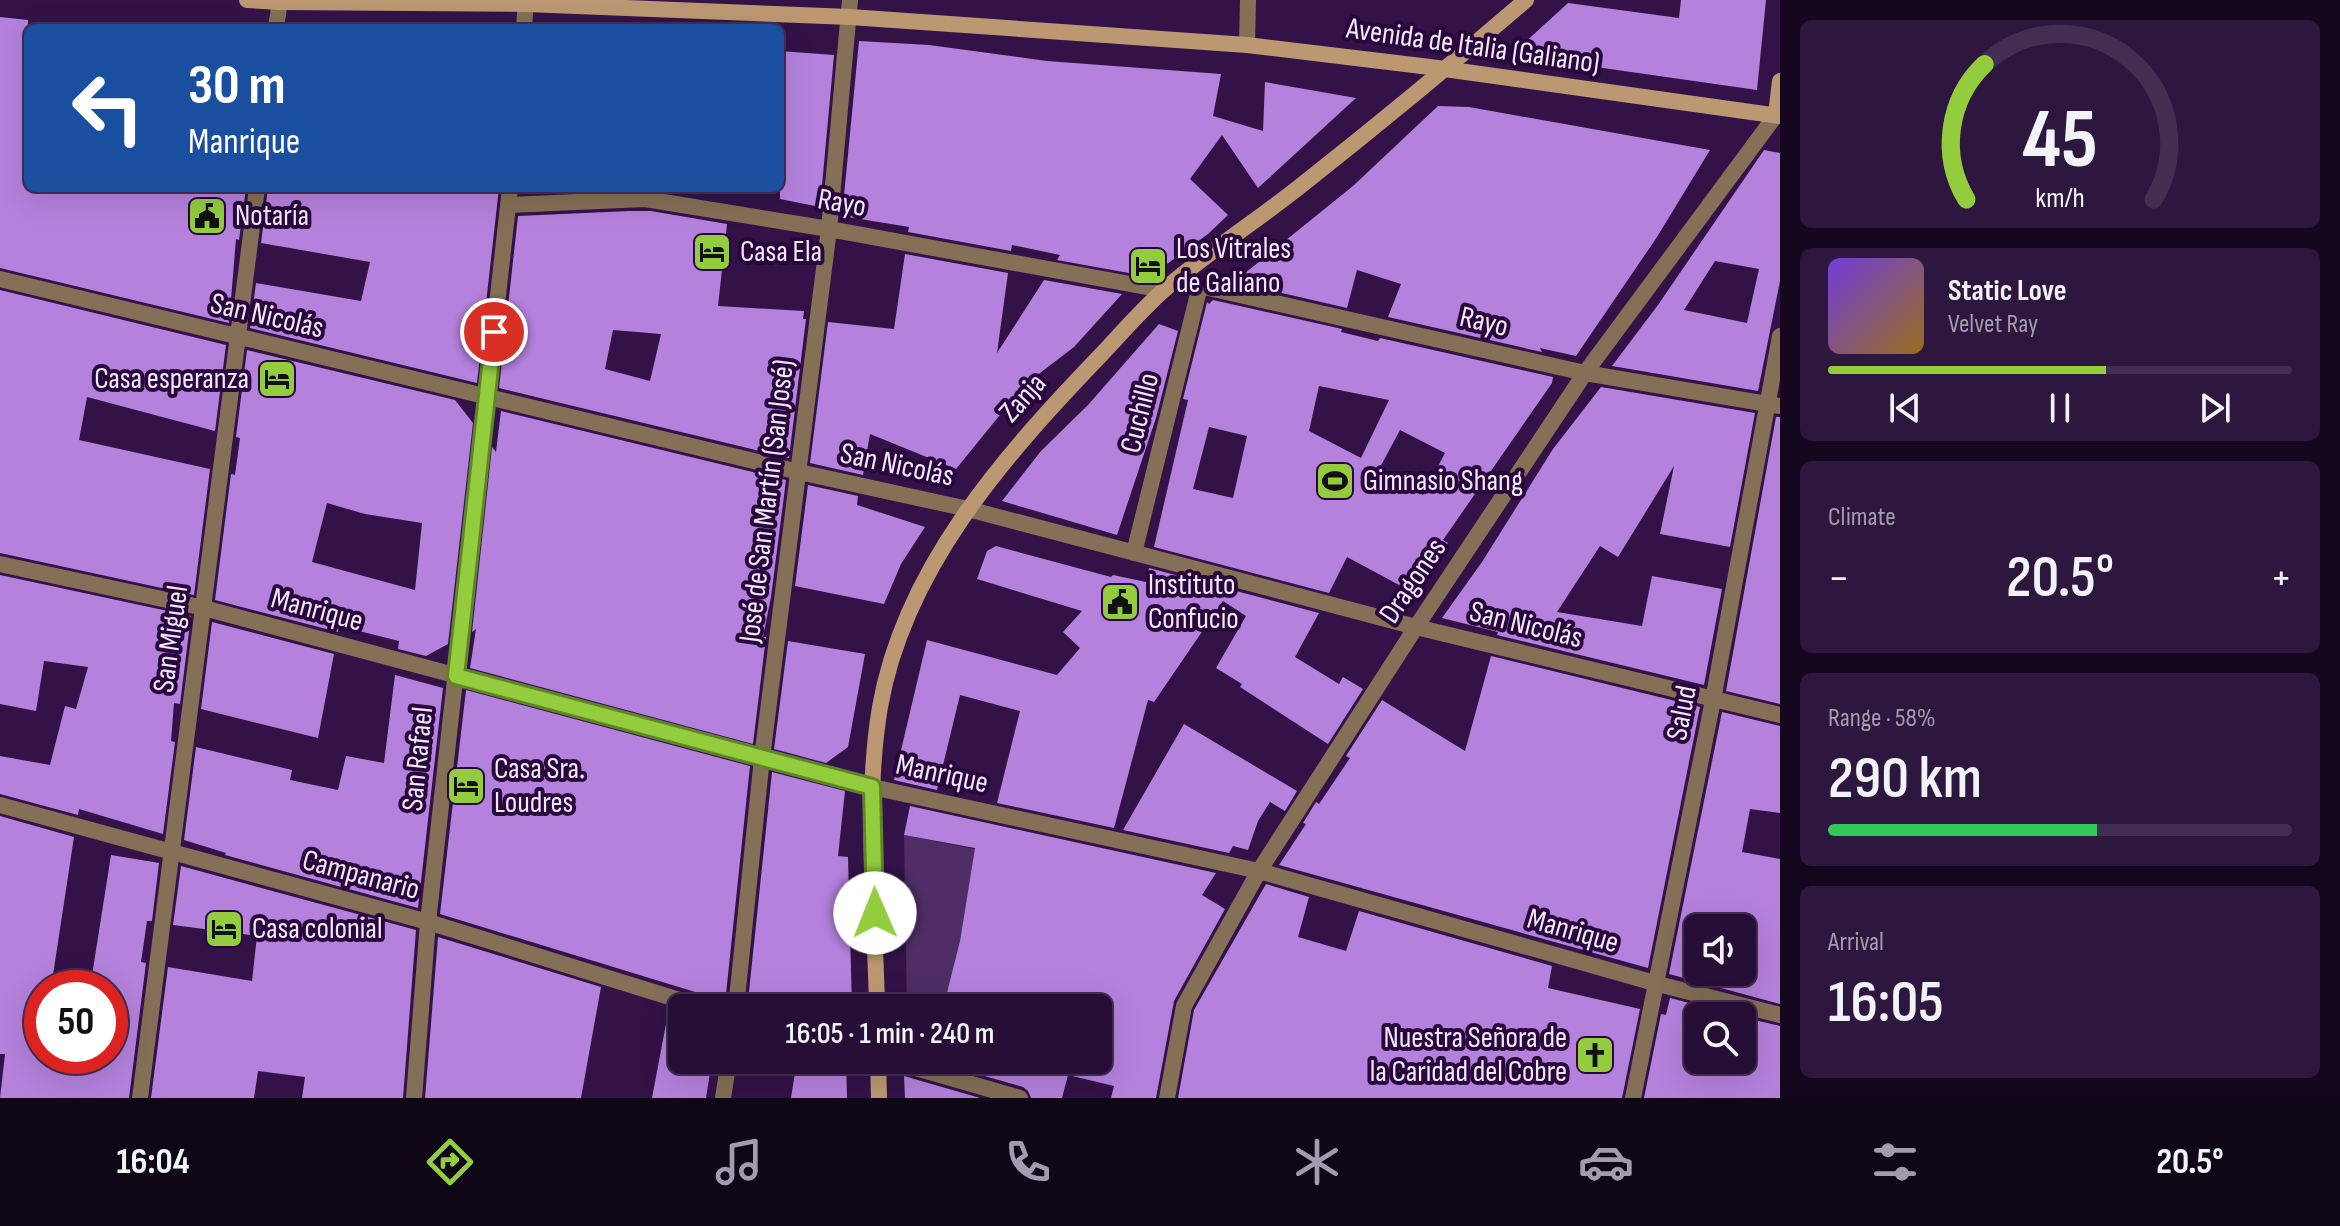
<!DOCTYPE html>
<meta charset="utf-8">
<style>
body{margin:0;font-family:"Sofia Sans Condensed",sans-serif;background:#2e173e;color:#f1f3f6;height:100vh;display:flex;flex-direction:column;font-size:30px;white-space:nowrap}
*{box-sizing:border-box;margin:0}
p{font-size:26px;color:#a49cad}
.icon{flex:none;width:44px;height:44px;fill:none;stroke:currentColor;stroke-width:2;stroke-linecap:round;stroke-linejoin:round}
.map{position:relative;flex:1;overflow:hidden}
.details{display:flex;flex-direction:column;gap:20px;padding:20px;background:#15081e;width:560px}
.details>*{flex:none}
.banner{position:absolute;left:24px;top:24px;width:760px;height:168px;border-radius:12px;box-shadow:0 8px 32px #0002,0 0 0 2px #422e51;background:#1a4fa0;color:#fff;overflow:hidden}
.tools{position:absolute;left:1684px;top:914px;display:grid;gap:16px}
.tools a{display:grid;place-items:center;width:72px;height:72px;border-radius:12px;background:#260e36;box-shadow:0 8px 32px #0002,0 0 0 2px #422e51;font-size:40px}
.speed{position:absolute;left:24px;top:970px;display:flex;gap:16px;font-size:40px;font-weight:700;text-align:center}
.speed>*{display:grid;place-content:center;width:104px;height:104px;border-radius:50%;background:#260e36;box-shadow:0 8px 32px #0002,0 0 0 2px #422e51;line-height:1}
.speed .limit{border:12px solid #d22;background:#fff;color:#111}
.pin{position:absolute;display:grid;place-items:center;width:68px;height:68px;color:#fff;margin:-34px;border:4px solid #fff;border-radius:50%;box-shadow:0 2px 8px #0007}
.me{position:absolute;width:88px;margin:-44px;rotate:359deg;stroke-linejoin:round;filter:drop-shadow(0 0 6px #0008)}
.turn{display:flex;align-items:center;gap:28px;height:168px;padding:0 32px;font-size:36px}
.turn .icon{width:104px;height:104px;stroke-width:2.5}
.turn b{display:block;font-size:56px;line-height:68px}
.big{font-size:60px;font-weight:600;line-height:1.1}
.details .widget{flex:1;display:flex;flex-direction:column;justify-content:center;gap:12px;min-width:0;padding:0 28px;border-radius:12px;background:#2e173e}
.details .dial{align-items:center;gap:0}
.dial svg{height:208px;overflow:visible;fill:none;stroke:#422e51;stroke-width:7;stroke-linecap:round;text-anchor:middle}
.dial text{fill:#f1f3f6;stroke:none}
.song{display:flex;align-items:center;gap:24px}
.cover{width:96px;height:96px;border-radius:12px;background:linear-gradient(135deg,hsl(260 70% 55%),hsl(40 70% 35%))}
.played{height:8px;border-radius:4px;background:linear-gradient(90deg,#93cd3e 60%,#422e51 60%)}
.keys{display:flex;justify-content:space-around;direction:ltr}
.heat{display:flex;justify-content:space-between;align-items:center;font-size:44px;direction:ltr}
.charge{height:12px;border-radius:6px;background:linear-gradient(90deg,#34c759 58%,#422e51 0)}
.trip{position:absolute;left:668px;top:994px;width:444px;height:80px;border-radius:12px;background:#260e36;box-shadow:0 8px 32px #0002,0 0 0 2px #422e51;font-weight:600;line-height:80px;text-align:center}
.menu{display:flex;height:128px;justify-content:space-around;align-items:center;background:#0f0616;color:#a49cad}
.menu .icon{width:56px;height:56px}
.menu .active{color:#93cd3e}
.menu b{font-size:36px;color:#f1f3f6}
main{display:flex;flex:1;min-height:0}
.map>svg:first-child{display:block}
</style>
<main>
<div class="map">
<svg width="1780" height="1098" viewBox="0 0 1780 1098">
<rect width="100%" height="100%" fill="#331248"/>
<path fill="#4e2e65" d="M904 835 975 849 960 941 943 1008H907Z"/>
<path fill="#b481dc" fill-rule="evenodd" d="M1681 0H1766L1757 90 1511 55 1568 3 1679 18Z
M0 17 28 20V188H92L123 192V188H246L239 240 236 239 229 323 0 268Z
M859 41 929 45 1047 61 1221 74 1213 116 1263 131 1265 82 1356 98 1258 188 1222 135 1190 179 1228 215 1208 234 1152 275 1142 273 1140 275 1057 260 1060 255 1012 245 1011 251 908 232 909 227 842 216Z
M780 51 834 55 820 207 780 199Z
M1438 106 1469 107 1710 150 1657 237 1576 356 1540 348 1542 352 1388 317 1401 284 1357 270 1347 308 1234 282 1353 186Z
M1764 150 1780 153V281L1758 391 1612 366 1658 305ZM1715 261 1759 269 1747 323 1684 310Z
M268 188H499L477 383 250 328 256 283 361 301 370 262 261 243Z
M521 188H605V190L520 193Z
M629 211H651L727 224 718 306 804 311 803 319H806L789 458 499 388 518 216ZM613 330 661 334 650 381 605 369Z
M905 254 1008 273 997 353 1044 280 1122 294 1074 347 1040 373 1008 405 956 469 870 434 863 475 810 463 828 322 894 329Z
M0 290 226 345 215 431 87 397 79 440 210 469 194 595 0 553Z
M1213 300 1342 329 1341 332 1378 341 1380 338 1553 377 1552 383 1443 540 1448 543 1414 593 1347 557 1329 593 1154 547 1188 400 1183 399 1207 302 1209 304ZM1319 386 1389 400 1361 458 1309 431ZM1209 427 1247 436 1233 498 1193 489ZM1400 430 1445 453 1423 495 1378 471Z
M1159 324 1178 331 1156 418 1117 535 1002 501 1041 451 1088 405Z
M247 350 455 400 473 423 448 644 426 656 398 649 399 641 339 626 338 632 215 600 231 474 235 475 240 438 236 437ZM327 503 365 514 422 523 415 590 312 562Z
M1601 387 1755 413 1730 547 1660 534 1674 466 1618 557 1600 546 1557 612 1642 626 1652 576 1722 589 1704 685 1497 635 1498 632 1442 618 1482 562 1553 449Z
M501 411 786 480 771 597 763 637H766L753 744 470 668 476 629 472 632 492 447 496 452Z
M1776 417H1780V704L1726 691Z
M808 485 858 496 857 505 925 527 901 564 884 604 795 586Z
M996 546 1111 577 1113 575 1146 582 1149 568 1319 613 1295 657 1339 684 1343 677 1363 689 1328 744 1240 687 1242 684 1216 668 1246 616 1223 601 1154 702 1148 700 1114 828 997 803 1020 711 960 695 937 790 894 780 927 640 1057 675 1080 648 1063 632 1082 611 977 579 987 551Z
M0 575 191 616 180 704 174 703 171 741 175 742 163 834 79 809 78 815 0 794V756L50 765 65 706 76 709 88 667 44 661 36 711 0 704Z
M212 622 334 654 318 738 201 709Z
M788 641 865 654 848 747 826 763 774 749Z
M1491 656 1700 707 1648 968 1279 865 1306 824 1303 823 1316 802 1319 804 1350 758 1346 756 1382 700 1465 751Z
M395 675 443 688 418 908 225 855 226 853 184 840 196 747 292 770 290 780 338 790 346 756 384 763Z
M466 690 750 766 726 994 719 992 718 999 440 914Z
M1722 712 1780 726V813L1750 809 1742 852 1780 859V1004L1669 974ZM1698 918 1742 925V972H1698Z
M1184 724 1297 791 1285 811 1270 802 1258 821 1248 850 1233 846 1229 853 1123 830Z
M772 772 845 791 838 856 848 857 852 1008H767L748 1001Z
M910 806 1216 873 1202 895 1225 909 1174 1001 1156 1098H1111L1114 1086 1068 1075 1062 1098H1031L1028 1091 1023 1087 928 1060H1098V1008H1063L1036 1001 1035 1008H943L960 941 975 848 904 835Z
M0 816 74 837 51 988H42V1056H110V988H90L111 855 159 863 152 921H147L141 962 146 963 129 1098H0L5 1054H0Z
M181 866 416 930 403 1098H302L305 1077 258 1071 254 1098H151L168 967 252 981 257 936 173 925Z
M1266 884 1309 897 1298 937 1346 951 1359 911 1552 966 1548 988 1640 1009 1622 1098H1178L1194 1010Z
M438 937 601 987 581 1098H425Z
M1670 998 1739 1016H1698V1060H1742V1017L1780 1026V1098H1644L1661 1014 1666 1015Z
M669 1008 682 1012V1060H712L706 1098H652Z
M797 1060H846L847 1098H791Z
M904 1076 980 1098H905Z"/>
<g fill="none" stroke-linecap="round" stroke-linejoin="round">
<path stroke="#846f57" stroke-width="16" d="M276 28 280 0
M524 28 526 0
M1247 45 1248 0
M509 205 645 199 829 229 1163 290
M1180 277 1200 286 1585 373 1780 406
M0 279 799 472 968 509 1416 627 1780 715
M1134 553 1200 286
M0 564 204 608 872 787 1259 871 1658 984 1780 1015
M0 805 428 922 705 1008
M736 1008 762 758 829 229 850 0
M888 1060 1020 1098
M140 1098 257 188
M414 1098 428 922 510 188
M723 1098 729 1060
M1167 1098 1184 1006 1259 871 1416 627 1585 373 1776 115
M1633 1098 1713 700 1780 336"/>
<path stroke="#bb9872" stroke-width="16" d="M247 0 279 2 526 4 850 17 1247 45 1430 67 1780 116
M1776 115 1780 81
M877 1008C875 911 864 802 880 707 904 569 1004 456 1098 358 1120 335 1141 310 1165 289 1209 251 1258 220 1303 184 1379 124 1453 63 1526 0
M878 1060 879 1098"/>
</g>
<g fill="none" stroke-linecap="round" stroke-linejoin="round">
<g stroke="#608528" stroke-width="20">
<path id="route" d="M494 332 456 676 872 787 875 913"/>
</g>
<use href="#route" stroke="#93cd3e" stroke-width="14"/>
</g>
<defs>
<g id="civic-square" transform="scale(2)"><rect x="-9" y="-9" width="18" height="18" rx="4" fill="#93cd3e" stroke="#29073d"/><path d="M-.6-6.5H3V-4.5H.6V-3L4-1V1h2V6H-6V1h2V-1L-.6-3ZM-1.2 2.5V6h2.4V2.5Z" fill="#111"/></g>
<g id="hotel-square" transform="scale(2)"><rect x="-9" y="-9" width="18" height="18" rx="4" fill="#93cd3e" stroke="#29073d"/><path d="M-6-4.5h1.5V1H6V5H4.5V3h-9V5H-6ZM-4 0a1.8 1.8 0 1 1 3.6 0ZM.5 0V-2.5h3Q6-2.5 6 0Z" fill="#111"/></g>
<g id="stadium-square" transform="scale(2)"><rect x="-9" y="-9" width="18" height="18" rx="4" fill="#93cd3e" stroke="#29073d"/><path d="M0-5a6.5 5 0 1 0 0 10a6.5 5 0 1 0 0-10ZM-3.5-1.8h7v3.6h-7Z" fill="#111"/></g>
<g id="church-square" transform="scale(2)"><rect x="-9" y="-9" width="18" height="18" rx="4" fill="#93cd3e" stroke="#29073d"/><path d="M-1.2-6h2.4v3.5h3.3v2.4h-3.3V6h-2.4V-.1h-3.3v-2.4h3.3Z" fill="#111"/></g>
</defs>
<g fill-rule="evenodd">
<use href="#civic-square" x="207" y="216"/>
<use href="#hotel-square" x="712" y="252"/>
<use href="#hotel-square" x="1148" y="266"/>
<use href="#hotel-square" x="277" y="379"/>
<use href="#stadium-square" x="1335" y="481"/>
<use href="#civic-square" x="1120" y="602"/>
<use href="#hotel-square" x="466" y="786"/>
<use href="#hotel-square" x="224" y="929"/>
<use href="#church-square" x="1595" y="1055"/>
</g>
<g text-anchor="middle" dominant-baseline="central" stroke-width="8" stroke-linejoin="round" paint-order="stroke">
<g font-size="30" fill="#f3e9fd" stroke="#29073d">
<text transform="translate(1473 46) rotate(8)">Avenida de Italia (Galiano)</text>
<text transform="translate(842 203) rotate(10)">Rayo</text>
<text transform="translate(267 316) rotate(13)">San Nicolás</text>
<text transform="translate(1484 322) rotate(13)">Rayo</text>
<text transform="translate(1023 398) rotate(-48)">Zanja</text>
<text transform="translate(1140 413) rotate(-76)">Cuchillo</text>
<text transform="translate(897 465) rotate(12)">San Nicolás</text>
<text transform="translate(767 501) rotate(-83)">José de San Martín (San José)</text>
<text transform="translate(1413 581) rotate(-56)">Dragones</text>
<text transform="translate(317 610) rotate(15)">Manrique</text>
<text transform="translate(1526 625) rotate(14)">San Nicolás</text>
<text transform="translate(171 639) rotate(-82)">San Miguel</text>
<text transform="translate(1682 713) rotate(-79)">Salud</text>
<text transform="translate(418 759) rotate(-84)">San Rafael</text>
<text transform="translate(942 774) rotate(12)">Manrique</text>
<text transform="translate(361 875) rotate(15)">Campanario</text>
<text transform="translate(1573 931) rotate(16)">Manrique</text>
</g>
<g font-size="30" fill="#f3e9fd" stroke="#29073d" text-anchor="start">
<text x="235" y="216">Notaría</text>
<text x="1176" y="249">Los Vitrales<tspan x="1176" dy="34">de Galiano</tspan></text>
<text x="740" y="252">Casa Ela</text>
<text x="249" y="379" text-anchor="end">Casa esperanza</text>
<text x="1363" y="481">Gimnasio Shang</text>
<text x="1148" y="585">Instituto<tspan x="1148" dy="34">Confucio</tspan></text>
<text x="494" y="769">Casa Sra.<tspan x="494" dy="34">Loudres</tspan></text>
<text x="252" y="929">Casa colonial</text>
<text x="1567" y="1038" text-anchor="end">Nuestra Señora de<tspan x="1567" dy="34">la Caridad del Cobre</tspan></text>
</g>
</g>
</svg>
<div class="tools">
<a><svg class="icon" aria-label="sound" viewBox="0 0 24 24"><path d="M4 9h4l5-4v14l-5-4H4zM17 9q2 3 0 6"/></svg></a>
<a><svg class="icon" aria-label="search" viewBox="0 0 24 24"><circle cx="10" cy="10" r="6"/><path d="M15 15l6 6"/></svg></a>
</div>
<div class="speed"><div class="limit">50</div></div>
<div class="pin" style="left:494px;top:332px;background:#d93025"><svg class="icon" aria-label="arrive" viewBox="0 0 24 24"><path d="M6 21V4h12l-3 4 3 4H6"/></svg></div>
<svg class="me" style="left:875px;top:913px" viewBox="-20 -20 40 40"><circle r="19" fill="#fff"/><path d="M0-13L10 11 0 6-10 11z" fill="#93cd3e"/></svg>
<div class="trip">16:05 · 1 min · 240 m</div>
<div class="banner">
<div class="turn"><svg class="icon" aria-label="left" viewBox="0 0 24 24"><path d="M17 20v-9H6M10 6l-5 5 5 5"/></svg><div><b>30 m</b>Manrique</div></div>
</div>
</div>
<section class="details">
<div class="widget dial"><svg viewBox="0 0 100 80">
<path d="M14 69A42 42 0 1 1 86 69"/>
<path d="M14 69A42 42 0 0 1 21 17" stroke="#93cd3e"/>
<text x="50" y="56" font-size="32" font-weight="700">45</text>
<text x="50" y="72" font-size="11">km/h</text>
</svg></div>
<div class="widget">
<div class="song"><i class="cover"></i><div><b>Static Love</b><p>Velvet Ray</p></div></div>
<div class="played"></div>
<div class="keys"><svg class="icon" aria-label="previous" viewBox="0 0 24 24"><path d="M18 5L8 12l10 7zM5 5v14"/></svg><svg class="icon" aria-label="pause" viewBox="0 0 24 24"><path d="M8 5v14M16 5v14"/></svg><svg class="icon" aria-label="next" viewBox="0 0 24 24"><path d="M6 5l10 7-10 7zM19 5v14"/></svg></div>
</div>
<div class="widget"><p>Climate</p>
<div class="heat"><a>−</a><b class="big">20.5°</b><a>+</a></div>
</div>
<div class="widget"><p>Range · 58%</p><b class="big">290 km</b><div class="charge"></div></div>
<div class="widget"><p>Arrival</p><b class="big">16:05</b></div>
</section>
</main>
<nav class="menu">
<b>16:04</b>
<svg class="icon active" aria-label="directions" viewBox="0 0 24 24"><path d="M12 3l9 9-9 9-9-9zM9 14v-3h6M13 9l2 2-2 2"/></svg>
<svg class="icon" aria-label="music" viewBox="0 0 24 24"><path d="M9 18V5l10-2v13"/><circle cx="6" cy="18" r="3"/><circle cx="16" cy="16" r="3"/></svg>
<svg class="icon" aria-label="phone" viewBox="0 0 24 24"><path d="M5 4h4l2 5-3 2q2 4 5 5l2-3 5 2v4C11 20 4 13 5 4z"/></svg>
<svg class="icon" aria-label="climate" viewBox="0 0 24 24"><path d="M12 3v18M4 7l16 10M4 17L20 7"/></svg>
<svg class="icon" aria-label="car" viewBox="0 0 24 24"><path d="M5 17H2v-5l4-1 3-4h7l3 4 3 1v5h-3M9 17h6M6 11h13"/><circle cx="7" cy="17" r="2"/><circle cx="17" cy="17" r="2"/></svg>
<svg class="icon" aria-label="filters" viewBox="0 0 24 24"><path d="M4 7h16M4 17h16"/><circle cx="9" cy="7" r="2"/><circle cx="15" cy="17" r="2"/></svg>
<b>20.5°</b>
</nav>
